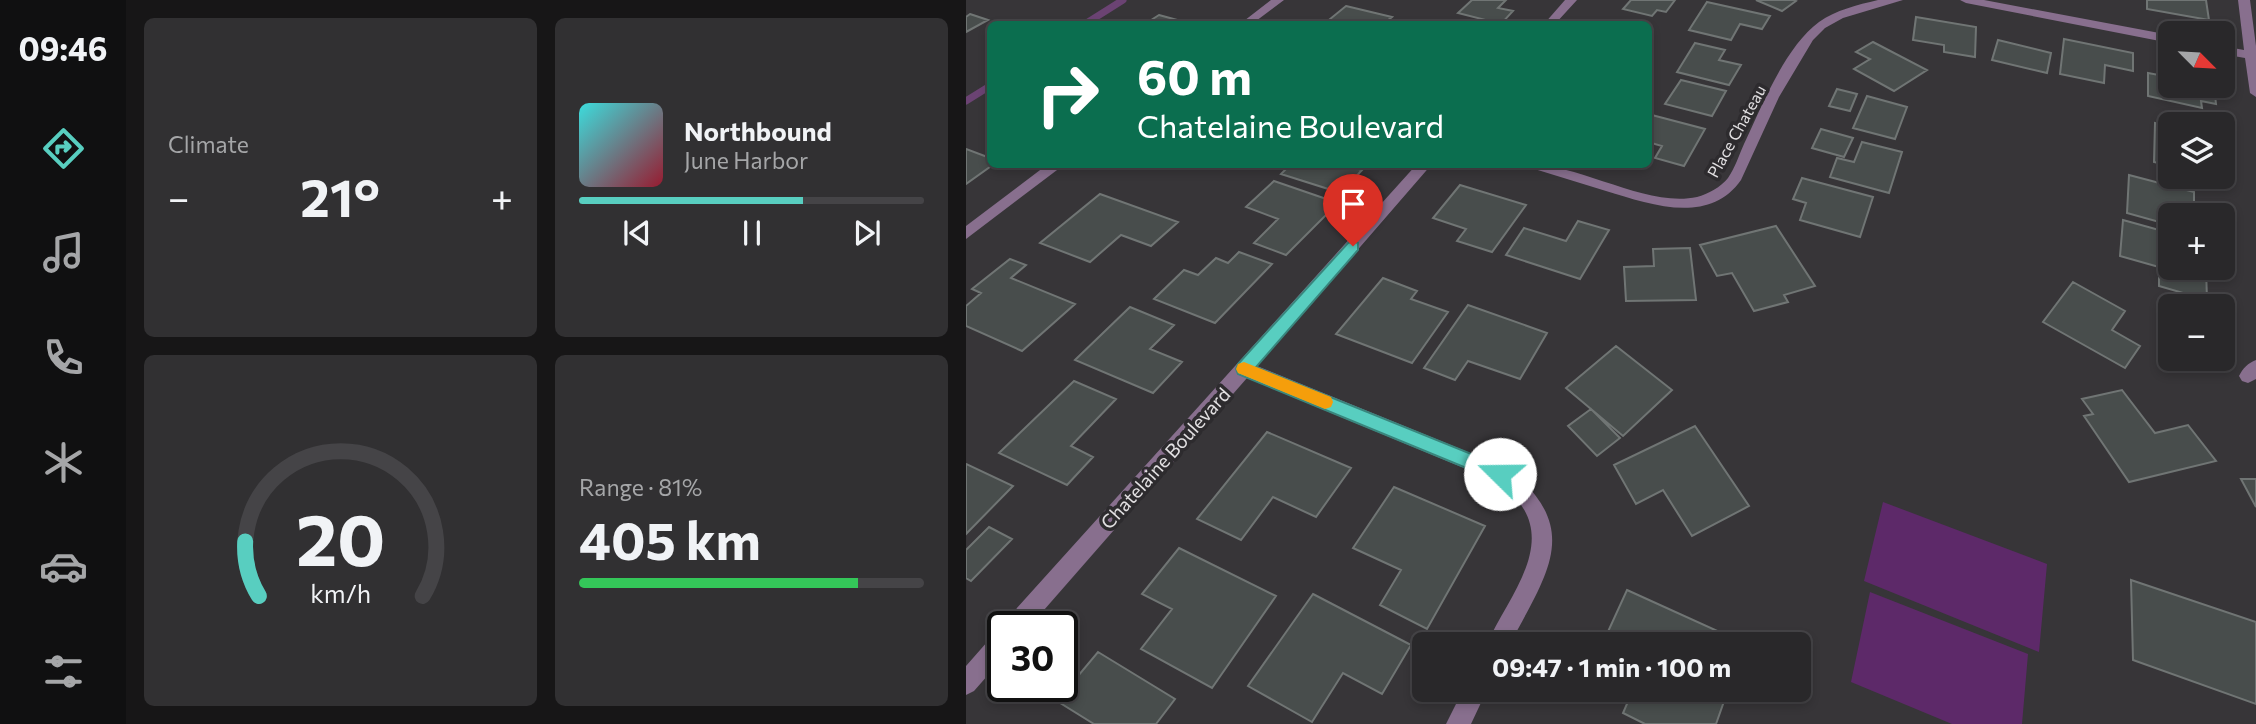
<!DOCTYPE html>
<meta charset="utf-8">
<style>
body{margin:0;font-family:Commissioner,sans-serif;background:#313032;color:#f1f3f6;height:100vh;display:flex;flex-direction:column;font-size:26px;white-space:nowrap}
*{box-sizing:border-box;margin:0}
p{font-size:23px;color:#a5a6a8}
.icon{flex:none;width:38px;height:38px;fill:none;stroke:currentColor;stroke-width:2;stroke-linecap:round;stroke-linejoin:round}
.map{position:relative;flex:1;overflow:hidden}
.details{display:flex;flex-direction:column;gap:18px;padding:18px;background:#171617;width:840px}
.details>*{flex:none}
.banner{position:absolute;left:21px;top:21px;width:665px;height:147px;border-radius:10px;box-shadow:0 4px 10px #0003,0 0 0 2px #454447;background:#0b6e4f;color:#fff;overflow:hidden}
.needle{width:46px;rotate:114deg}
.controls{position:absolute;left:1192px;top:21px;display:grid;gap:14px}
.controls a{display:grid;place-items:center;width:77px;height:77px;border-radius:10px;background:#29282a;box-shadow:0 4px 10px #0003,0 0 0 2px #454447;font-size:35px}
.speed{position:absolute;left:21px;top:611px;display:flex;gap:14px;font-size:35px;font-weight:700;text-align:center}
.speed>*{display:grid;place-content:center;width:91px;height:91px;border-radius:50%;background:#29282a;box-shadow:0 4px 10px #0003,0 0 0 2px #454447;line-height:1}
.speed .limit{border:4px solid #111;border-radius:10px;background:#fff;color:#111}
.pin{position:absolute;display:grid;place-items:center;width:60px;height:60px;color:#fff;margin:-72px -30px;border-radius:50% 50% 50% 0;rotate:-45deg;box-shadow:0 0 7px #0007}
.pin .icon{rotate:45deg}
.me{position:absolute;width:77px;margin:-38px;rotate:292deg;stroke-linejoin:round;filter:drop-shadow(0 0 5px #0008)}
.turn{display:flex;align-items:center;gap:24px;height:147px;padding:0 35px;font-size:32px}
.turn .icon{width:91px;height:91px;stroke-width:2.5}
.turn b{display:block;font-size:49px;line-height:60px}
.big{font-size:52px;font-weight:700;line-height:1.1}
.details .widget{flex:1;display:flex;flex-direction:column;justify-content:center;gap:10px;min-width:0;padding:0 24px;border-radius:10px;background:#313032}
.details .dial{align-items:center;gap:0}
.dial svg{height:182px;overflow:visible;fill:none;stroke:#454447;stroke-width:7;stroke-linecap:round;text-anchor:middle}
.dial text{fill:#f1f3f6;stroke:none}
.song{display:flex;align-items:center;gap:21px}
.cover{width:84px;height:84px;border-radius:10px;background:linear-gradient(135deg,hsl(180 70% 55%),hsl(350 70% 35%))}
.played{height:7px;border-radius:4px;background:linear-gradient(90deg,#58cec0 65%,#454447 65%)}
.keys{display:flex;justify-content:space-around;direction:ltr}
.heat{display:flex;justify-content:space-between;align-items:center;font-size:38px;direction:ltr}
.charge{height:10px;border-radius:5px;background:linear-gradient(90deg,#34c759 81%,#454447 0)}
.details .tiles{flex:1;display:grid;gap:18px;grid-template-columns:repeat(2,1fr)}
.trip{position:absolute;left:446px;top:632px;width:399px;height:70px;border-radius:10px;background:#29282a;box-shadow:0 4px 10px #0003,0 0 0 2px #454447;font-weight:700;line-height:70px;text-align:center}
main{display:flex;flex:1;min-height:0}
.tabs{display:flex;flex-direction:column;width:126px;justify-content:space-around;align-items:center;background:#101011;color:#a5a6a8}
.tabs .icon{width:49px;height:49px}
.tabs .active{color:#58cec0}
.tabs b{font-size:32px;color:#f1f3f6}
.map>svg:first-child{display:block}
</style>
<main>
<nav class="tabs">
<b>09:46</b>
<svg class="icon active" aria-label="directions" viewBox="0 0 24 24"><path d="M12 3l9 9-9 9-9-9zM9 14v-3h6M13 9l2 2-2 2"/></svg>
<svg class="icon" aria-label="music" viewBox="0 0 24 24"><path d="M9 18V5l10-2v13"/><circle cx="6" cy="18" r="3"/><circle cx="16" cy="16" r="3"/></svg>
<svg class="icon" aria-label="phone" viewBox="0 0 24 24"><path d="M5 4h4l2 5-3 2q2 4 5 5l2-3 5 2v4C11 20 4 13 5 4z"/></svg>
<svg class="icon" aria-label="climate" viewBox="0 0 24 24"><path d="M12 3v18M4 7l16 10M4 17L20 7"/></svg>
<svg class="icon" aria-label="car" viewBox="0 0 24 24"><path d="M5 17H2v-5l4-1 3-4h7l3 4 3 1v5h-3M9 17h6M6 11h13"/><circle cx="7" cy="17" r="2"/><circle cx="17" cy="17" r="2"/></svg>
<svg class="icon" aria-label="filters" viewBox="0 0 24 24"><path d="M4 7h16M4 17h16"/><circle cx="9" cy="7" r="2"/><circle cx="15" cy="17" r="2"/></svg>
</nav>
<section class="details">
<div class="tiles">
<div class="widget"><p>Climate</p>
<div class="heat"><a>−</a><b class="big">21°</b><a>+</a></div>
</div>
<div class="widget">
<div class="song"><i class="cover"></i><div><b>Northbound</b><p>June Harbor</p></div></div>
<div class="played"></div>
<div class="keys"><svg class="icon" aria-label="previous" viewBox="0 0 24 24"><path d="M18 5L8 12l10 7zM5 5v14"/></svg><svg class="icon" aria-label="pause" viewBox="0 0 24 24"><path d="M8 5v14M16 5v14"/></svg><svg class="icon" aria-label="next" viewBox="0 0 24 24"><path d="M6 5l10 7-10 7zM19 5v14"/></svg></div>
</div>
<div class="widget dial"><svg viewBox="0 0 100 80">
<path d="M14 69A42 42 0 1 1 86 69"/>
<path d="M14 69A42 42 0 0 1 8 45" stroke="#58cec0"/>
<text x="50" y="56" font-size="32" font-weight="700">20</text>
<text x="50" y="72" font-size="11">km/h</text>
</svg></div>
<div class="widget"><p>Range · 81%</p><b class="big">405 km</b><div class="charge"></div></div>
</div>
</section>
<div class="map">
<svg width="1290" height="724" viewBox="0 0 1290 724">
<rect width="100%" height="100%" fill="#373538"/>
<path fill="#5d2969" d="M917 502 1081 564 1073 652 898 581Z
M904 592 1062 654 1056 724H986L885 682Z"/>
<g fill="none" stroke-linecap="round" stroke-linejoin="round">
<path stroke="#6b4373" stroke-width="7" d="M119 24 157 0
M0 101 24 86"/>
</g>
<path fill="#484d4c" stroke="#707574" stroke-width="2" d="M506 0H540L532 8 547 11 535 24 492 13Z
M665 0H709L700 12 691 10 686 16 657 9Z
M790 0H828L830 1 816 11Z
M1181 0H1240L1243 20 1181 9Z
M741 2 804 16 796 29 774 24 765 40 723 30Z
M380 6 426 17 417 24H358Z
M4 14 22 20 0 32V17Z
M193 15 226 24H179Z
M950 17 1010 27 1009 57 978 52V45L947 40Z
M1098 39 1167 53V71L1139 65 1138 83 1094 74Z
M1032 40 1085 53 1081 73 1026 60Z
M907 42 961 70 928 91 888 69 904 59 890 52Z
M729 43 759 50 753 60 775 65 763 85 711 72Z
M1182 73 1204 77V86H1248L1250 104 1235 101 1236 108 1182 96Z
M715 80 760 91 746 116 699 104Z
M871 89 891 94 884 111 863 106Z
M901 96 941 107 929 139 887 128Z
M682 114 739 129 718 166 689 158 696 146 682 142Z
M1189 123 1204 127V166L1188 162Z
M855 129 887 138 878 157 846 148Z
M896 142 936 152 923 193 864 177 871 158 888 162Z
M0 149 24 158V164H28L0 184Z
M325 164H387L385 167 396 170 375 193 315 174Z
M1163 175 1228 192V208L1243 212V215H1204V225L1161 213Z
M836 178 907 197 894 237 834 220 840 203 827 199Z
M308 181 372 203 320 255 288 243 312 219 280 207Z
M494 185 560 205 526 252 491 241 500 229 467 218Z
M134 194 212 222 185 246 155 235 124 262 74 243Z
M1157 220 1204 233V268H1240L1241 300 1193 286V267L1154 256Z
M612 221 643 230 614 279 540 255 558 228 600 241Z
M810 226 849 286 818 295 822 302 788 311 766 273 751 276 734 245Z
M724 248 730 300 660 301 658 267 688 266 687 249Z
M273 252 306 264 249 323 188 299 218 270 232 275 250 258 262 263Z
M44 259 60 265 45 278 109 304 56 351 0 326V306L15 293 6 289Z
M417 278 451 291 445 299 482 312 446 363 370 334Z
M1107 282 1159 311 1146 330 1174 346 1159 368 1077 322Z
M502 305 581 333 554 379 502 361 489 380 458 368Z
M164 307 208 325 184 349 216 362 187 393 109 360Z
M650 346 706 390 657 436 600 388Z
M108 381 150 399 105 446 127 457 101 485 33 453Z
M1156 390 1189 433 1222 425 1250 461 1163 482 1118 416 1127 414 1116 399Z
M625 409 654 438 631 456 602 426Z
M729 426 783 506 726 536 697 490 670 504 648 465Z
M301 432 385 468 350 517 307 497 275 540 231 519Z
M0 464 47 486 0 534Z
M1275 479H1290V507Z
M428 487 519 526 461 629 414 605 435 570 387 548Z
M23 527 46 539 5 581 0 578V550Z
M213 548 310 596 246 688 175 649 206 609 176 594Z
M1165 580 1290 622V704L1167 660Z
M661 590 778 643 777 644H658L640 636Z
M347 594 445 645 416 694 377 673 346 722 282 686Z
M132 652 209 699 190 724H128L91 701Z
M667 690H762L750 724H679L657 713Z"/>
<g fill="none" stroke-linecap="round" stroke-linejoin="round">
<path fill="#886f8e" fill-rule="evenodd" d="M305 0H318L286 24H274Z
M599 0H611L589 24H578Z
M912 0H937L877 18 859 28 847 40 813 97 775 180C743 226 683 204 640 191 614 183 588 175 562 167L560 164C616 164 680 208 731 197 742 194 755 187 762 178 769 168 773 155 778 144 796 106 819 47 853 22 870 10 891 5 912 0Z
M994 0H1018L1204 35V43L1000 3Z
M1272 0H1284L1290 46V97L1284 93 1279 58 1256 54V46L1278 50Z
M82 164H99L0 239V226Z
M451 164H466L291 366 541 468C618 528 581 573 544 644H521C539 601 590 547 552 501 545 493 535 487 527 480L281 378 64 626H39L42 618Z
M1290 360V379L1282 383 1276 381 1273 376C1277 368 1282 363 1290 360Z
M37 630V658L8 691 0 695V666L29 633Z
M497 690H521L505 724H480Z"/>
</g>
<path fill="#58cec0" stroke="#39867d" stroke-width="2" d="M387 241 392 243V250L290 367 540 468 542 474 540 479 534 482 527 479 272 374 270 369 272 364 382 243Z"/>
<path fill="#f59e0b" d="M278 362 365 397 367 402 365 407 359 409 272 373 270 369 272 364Z"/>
<g text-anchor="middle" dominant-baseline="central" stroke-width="7" stroke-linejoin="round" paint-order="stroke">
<g font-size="16" fill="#e2e0e2" stroke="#2d2b2e">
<text transform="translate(770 131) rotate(-61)">Place Chateau</text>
</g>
<g font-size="19" fill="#e2e0e2" stroke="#2d2b2e">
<text transform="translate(199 458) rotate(-48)">Chatelaine Boulevard</text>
</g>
</g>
</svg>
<div class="controls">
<a><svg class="needle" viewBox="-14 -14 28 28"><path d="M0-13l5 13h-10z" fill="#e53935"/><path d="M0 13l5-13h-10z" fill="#a5a6a8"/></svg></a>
<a><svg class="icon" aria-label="layers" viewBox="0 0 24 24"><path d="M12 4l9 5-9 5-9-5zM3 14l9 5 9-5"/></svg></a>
<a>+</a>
<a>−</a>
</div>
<div class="speed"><div class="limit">30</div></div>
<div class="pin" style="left:387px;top:246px;background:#d93025"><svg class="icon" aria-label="arrive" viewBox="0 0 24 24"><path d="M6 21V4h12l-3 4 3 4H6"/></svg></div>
<svg class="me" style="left:534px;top:474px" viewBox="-20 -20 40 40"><circle r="19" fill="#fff"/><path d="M0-13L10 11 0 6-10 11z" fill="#58cec0"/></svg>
<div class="trip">09:47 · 1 min · 100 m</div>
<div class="banner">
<div class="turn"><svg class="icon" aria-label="right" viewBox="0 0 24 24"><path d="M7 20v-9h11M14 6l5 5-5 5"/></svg><div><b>60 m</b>Chatelaine Boulevard</div></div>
</div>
</div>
</main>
